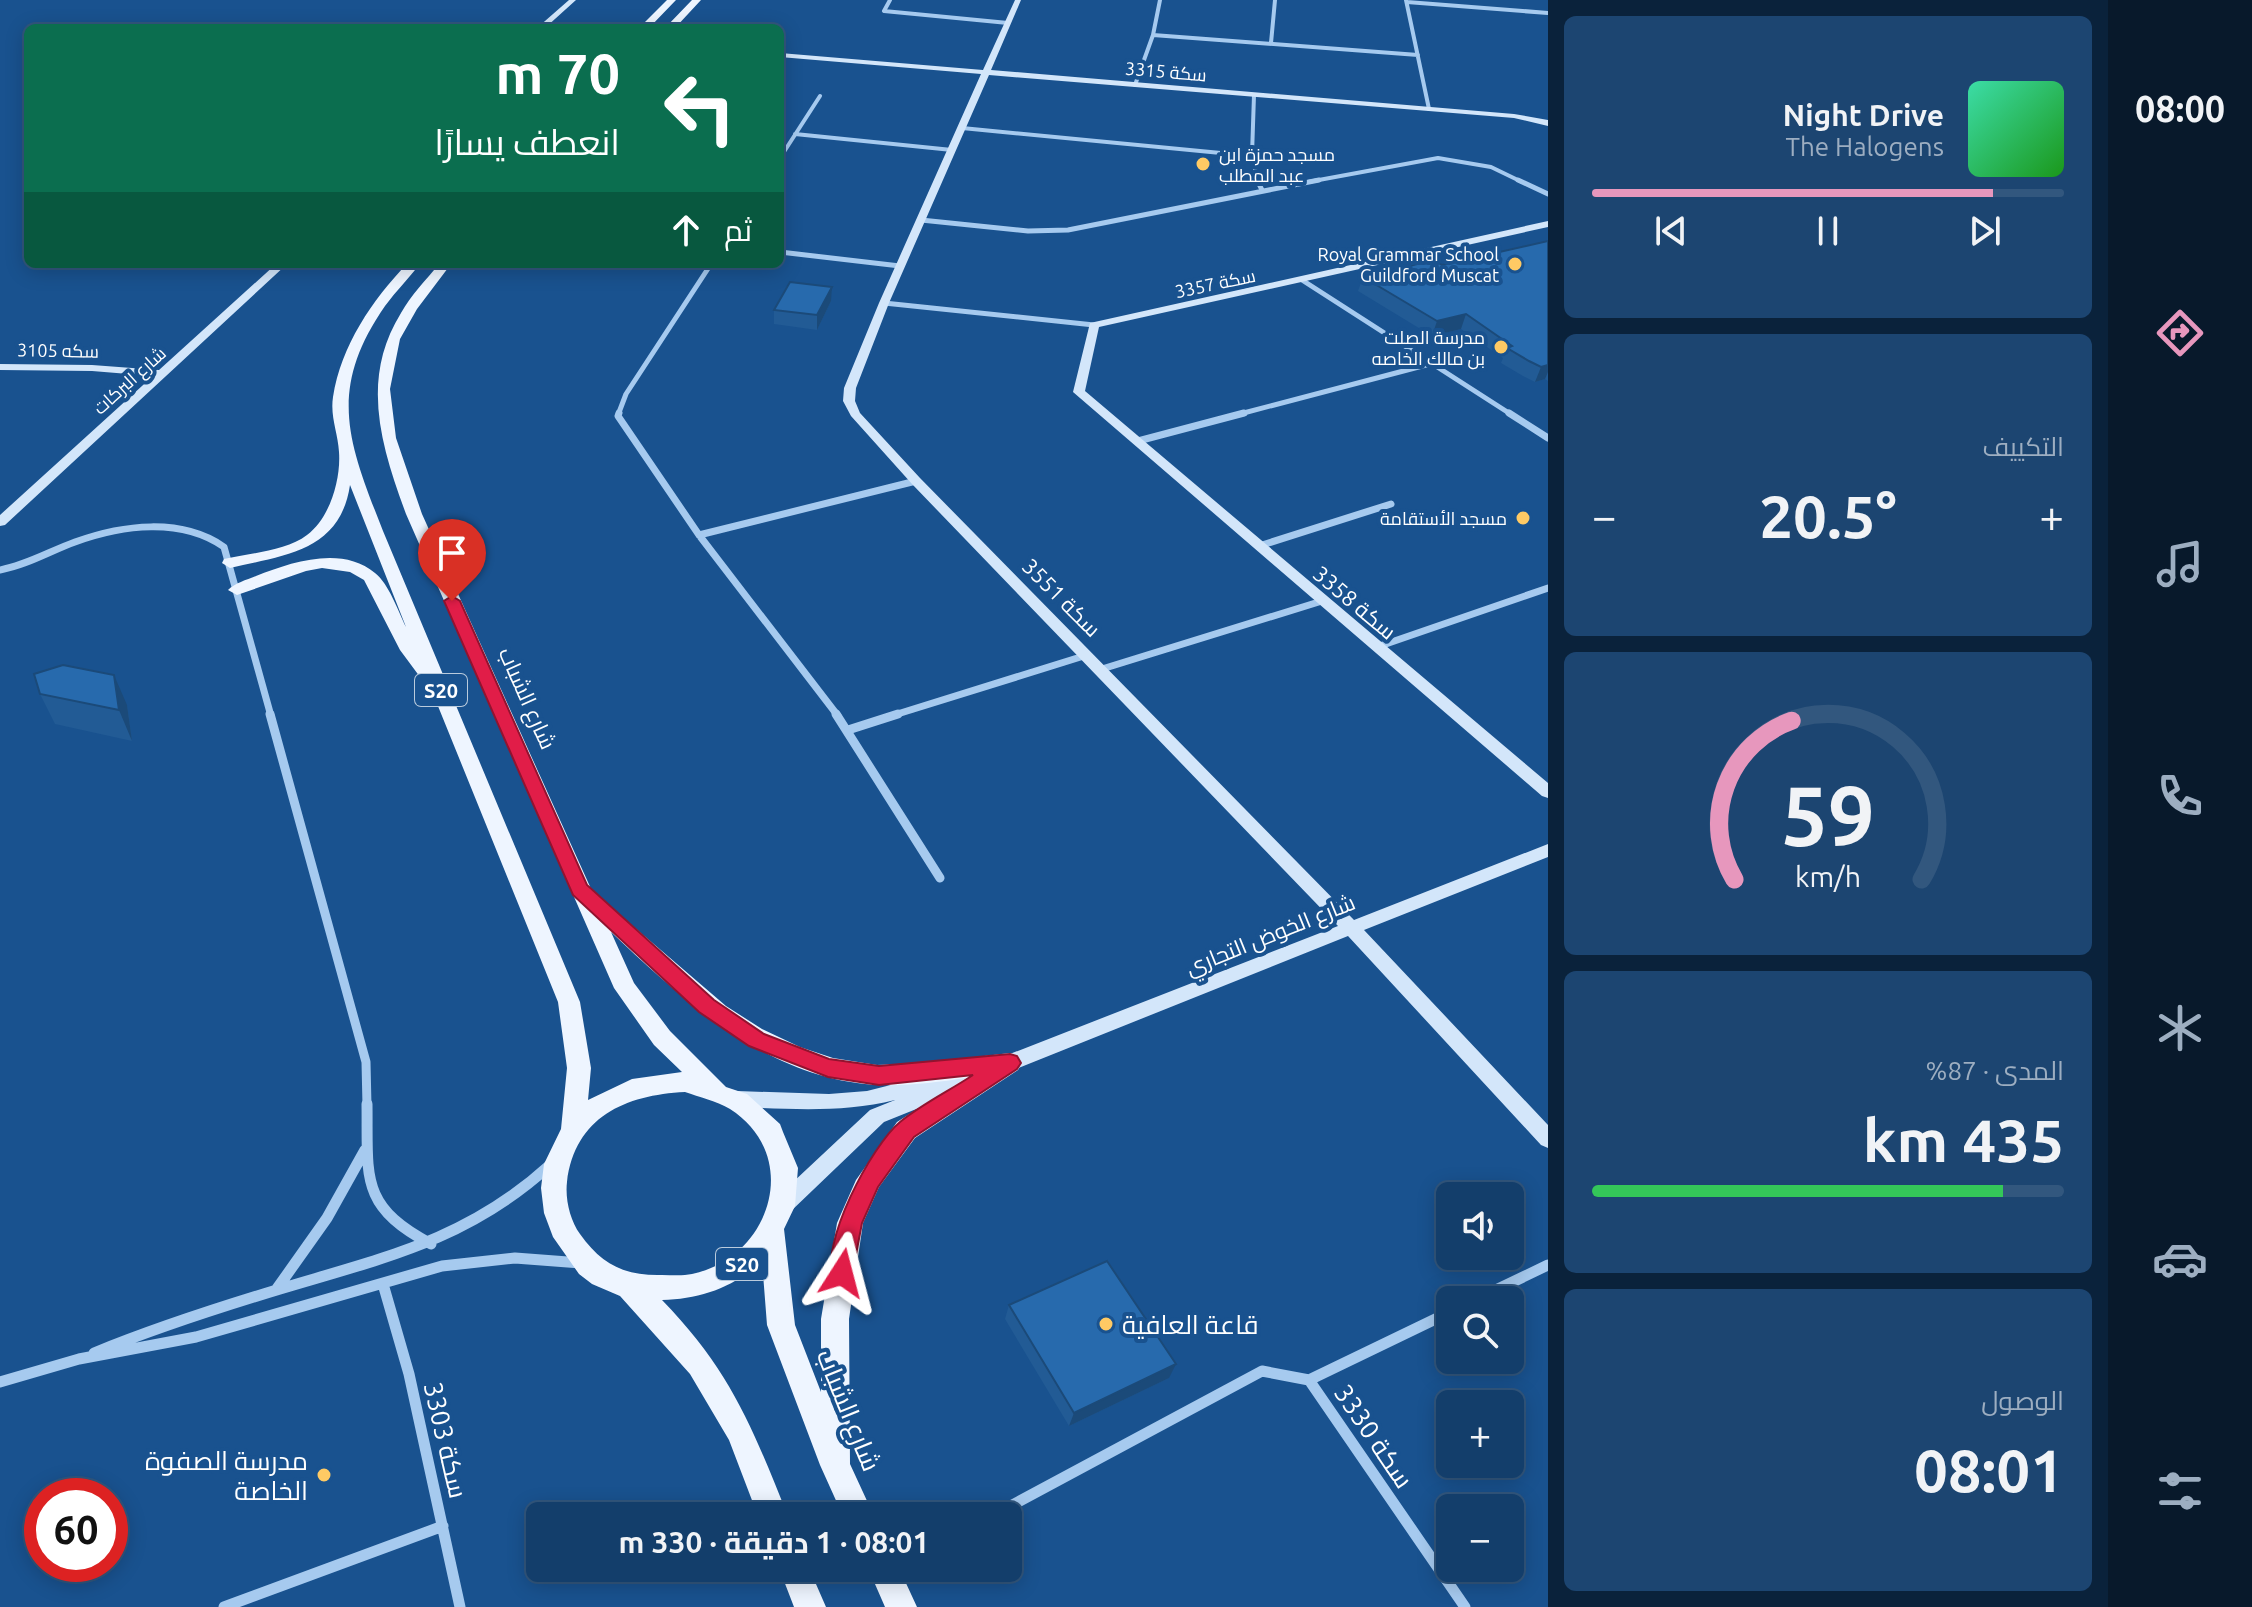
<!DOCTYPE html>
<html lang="ar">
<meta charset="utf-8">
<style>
body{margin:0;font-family:Ubuntu,Cairo,sans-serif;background:#1c4571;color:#f1f3f6;direction:rtl;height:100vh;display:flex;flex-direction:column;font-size:30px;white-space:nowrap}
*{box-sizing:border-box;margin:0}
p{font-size:26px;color:#9daec1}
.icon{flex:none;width:44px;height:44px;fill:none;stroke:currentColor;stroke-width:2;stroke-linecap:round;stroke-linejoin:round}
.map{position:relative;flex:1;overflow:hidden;direction:ltr}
.sheet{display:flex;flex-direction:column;gap:16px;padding:16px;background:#0a223b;width:560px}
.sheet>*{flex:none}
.guide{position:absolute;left:24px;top:24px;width:760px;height:244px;border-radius:12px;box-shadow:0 4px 20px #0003,0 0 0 2px #32577e;direction:rtl;background:#0b6e4f;color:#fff;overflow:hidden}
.controls{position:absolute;left:1436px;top:1182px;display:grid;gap:16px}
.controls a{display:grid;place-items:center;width:88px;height:88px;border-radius:12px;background:#133e6b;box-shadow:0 4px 20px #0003,0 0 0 2px #32577e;font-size:40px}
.speed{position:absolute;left:24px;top:1478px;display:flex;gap:16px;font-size:40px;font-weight:700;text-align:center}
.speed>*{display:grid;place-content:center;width:104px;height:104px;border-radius:50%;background:#133e6b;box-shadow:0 4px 20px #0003,0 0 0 2px #32577e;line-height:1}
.speed .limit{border:12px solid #d22;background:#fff;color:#111}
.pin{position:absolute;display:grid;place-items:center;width:68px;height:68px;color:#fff;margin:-82px -34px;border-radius:50% 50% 50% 0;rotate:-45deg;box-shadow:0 0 8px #0007}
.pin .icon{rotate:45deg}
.me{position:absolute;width:88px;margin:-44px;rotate:9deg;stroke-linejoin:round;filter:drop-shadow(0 0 6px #0008)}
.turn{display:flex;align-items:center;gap:28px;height:168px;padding:0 32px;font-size:36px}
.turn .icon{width:104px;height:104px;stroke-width:2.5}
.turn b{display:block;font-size:56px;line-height:68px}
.then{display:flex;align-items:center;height:76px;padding:0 32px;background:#0003;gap:16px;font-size:30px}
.big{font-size:60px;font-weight:700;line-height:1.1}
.sheet .widget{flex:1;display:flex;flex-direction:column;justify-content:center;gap:12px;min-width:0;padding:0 28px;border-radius:12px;background:#1c4571}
.sheet .dial{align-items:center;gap:0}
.dial svg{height:208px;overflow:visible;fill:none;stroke:#32577e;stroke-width:7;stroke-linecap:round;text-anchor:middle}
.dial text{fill:#f1f3f6;stroke:none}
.song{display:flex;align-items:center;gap:24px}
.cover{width:96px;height:96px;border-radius:12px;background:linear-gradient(135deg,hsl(160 70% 55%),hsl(120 70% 35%))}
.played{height:8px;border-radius:4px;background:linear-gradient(90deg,#e797bd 85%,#32577e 85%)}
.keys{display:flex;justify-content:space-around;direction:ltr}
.heat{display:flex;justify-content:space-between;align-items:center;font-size:44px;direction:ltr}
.charge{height:12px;border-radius:6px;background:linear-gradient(90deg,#34c759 87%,#32577e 0)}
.trip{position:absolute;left:526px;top:1502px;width:496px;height:80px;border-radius:12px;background:#133e6b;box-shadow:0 4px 20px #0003,0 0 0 2px #32577e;font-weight:700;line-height:80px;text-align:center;direction:rtl}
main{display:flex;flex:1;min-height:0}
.tab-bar{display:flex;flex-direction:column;width:144px;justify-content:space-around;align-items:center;background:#08192b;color:#9daec1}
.tab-bar .icon{width:56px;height:56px}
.tab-bar .on{color:#e797bd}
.tab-bar b{font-size:36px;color:#f1f3f6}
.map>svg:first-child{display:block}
</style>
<main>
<nav class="tab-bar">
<b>08:00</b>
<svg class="icon on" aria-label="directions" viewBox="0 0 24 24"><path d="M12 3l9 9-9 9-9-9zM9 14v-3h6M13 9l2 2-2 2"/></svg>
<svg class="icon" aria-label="music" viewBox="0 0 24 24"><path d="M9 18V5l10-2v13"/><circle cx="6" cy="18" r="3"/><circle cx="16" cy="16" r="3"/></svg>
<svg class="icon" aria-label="phone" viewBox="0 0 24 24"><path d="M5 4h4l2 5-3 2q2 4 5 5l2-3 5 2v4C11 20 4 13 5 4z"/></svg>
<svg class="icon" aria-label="climate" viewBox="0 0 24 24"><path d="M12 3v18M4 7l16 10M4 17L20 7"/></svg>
<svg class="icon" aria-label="car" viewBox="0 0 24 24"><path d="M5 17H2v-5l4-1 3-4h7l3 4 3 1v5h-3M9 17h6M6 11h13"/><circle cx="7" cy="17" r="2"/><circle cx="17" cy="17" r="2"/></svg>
<svg class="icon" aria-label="filters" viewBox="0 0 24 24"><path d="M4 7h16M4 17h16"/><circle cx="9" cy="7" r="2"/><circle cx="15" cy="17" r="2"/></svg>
</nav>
<section class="sheet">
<div class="widget">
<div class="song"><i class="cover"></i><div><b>Night Drive</b><p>The Halogens</p></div></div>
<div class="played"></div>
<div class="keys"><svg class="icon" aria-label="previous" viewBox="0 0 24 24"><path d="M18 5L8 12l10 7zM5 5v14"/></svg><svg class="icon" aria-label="pause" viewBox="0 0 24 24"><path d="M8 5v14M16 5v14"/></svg><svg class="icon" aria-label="next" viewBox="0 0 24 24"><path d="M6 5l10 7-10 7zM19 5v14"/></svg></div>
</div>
<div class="widget"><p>التكييف</p>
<div class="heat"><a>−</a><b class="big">20.5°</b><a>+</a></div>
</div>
<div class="widget dial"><svg viewBox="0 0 100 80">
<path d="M14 69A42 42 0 1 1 86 69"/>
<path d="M14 69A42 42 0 0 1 36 8" stroke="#e797bd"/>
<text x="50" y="56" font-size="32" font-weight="700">59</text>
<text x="50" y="72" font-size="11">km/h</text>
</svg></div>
<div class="widget"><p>المدى · 87%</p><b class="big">435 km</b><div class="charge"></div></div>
<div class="widget"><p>الوصول</p><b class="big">08:01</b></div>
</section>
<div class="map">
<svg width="1548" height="1607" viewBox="0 0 1548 1607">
<rect width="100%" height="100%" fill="#19528f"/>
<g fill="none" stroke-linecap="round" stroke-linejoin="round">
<path stroke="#a6caef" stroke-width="4" d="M890 0 884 11 1008 23
M1406 0 1429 109
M1407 2 1548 13
M1153 35 1418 55
M1271 43 1275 0
M1135 85 1153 35 1160 0
M1254 95 1252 155 1258 182
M962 128 1252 156
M795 134 952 150
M780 158 820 96
M1308 182 1438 158 1491 167 1522 182"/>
<path stroke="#a6caef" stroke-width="5" d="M1257 180 1262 190
M1518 180 1548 194
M921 220 1028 231 1068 230 1319 180
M780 252 900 266
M1302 280 1512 415
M884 303 1094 325
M618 415 626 394 711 264
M1236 415 1430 364"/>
<path stroke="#a6caef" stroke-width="7" d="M619 413 618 416 699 535 838 716
M1509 413 1548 438
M1138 441 1244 413
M699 535 916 481
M1259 546 1391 504
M0 570C27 565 50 551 75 542 122 525 181 517 224 547L271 716
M1377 647 1548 588
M1102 669 1322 601
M891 716 1087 655"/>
<path stroke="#a6caef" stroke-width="9" d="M270 714 366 1062 367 1106
M836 714 940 878
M848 730 898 714"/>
<path stroke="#a6caef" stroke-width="11" d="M367 1104C368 1177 359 1206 431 1244
M383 1284 409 1374 460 1607
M276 1290 327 1218 365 1150
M1475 1300 1548 1265
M94 1353C155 1328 217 1308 280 1289 383 1258 468 1240 550 1165
M1309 1380 1465 1607
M1309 1380 1450 1312
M0 1382 79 1359 196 1337 442 1266 515 1258 581 1263
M992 1516 1262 1371 1309 1380
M224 1607 443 1526"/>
<path fill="#d3e6fa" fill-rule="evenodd" d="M569 0H576L545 28H537Z
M1015 0H1021L991 70 1514 114 1548 120V126L1514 118 989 75 889 303 856 388 855 401 860 413 920 478 1354 920 1548 844V857L1364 930 1548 1125V1148L1541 1145 1348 936 1006 1073 999 1075 992 1073 990 1067 992 1061 1338 926 912 484 851 416 843 401 844 388 879 303 981 74 780 57V53L983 70Z
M1548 221V227L1099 327 1085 391 1548 783V798L1542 796 1073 392 1090 323Z
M276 264H287L5 525 0 526V515L153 376 92 371 0 370V364L92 365 159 370Z
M974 1069 981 1071 984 1077 981 1083 884 1122 790 1212 783 1214 776 1212 773 1205 776 1198 870 1110 895 1100C843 1113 791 1109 737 1107L730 1105 727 1099 730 1093 737 1091 829 1094 867 1091 946 1071 954 1076Z"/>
<path fill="#eef5ff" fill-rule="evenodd" d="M667 0H676L649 28H639Z
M692 0H701L675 28H665Z
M407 264H420C409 278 396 291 385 306 326 391 349 444 383 531L580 1002 591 1068 588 1100 632 1079 682 1072 654 1045 614 988 406 514C381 446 360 379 401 313 411 295 426 280 439 264H451L417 309 400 339 390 389 396 438 422 514 592 891 726 1006 762 1029 800 1047 833 1058 877 1065 925 1063 1010 1053 1018 1056 1022 1063 1018 1070 915 1138 879 1187 863 1223 849 1319 850 1464 874 1516H843L820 1465 767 1325 762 1261C733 1288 700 1299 662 1300 731 1371 752 1427 788 1516H758L729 1440 690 1374 620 1296 592 1284 579 1274 553 1237 544 1213 541 1188 544 1164 561 1129 567 1068 558 1002 427 679 420 677 400 650 364 580 350 572 322 568 306 571 237 595 228 590C235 583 246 580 256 576 291 562 342 545 375 573 389 584 398 611 406 627L350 485C340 552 284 555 230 568L222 563 224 559C250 553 286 551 307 535 330 518 341 479 339 452 338 433 330 417 333 397 341 346 372 300 407 264ZM611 932C686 1003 771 1081 881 1085 909 1086 938 1082 966 1078L897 1122 856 1180 837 1223 821 1319V1392L795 1325 784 1229 795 1206 798 1168 783 1132 780 1124 747 1094 726 1087 670 1031 634 983ZM685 1092C699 1097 717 1101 730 1109 803 1156 771 1257 692 1274 683 1276 672 1275 662 1275 625 1276 602 1265 580 1234 570 1220 565 1199 567 1182 575 1117 625 1095 685 1092Z
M779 1568H809L826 1607H794Z
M868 1568H899L917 1607H885Z"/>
</g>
<path fill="#225b95" d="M1548 241V381L1545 379 1535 382 1523 376 1501 363 1503 358 1461 329 1432 336 1358 291 1363 277 1442 265Z
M831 301 817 330 774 324V310Z
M40 694 127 705 132 741 55 724Z
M1009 1305 1169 1378 1069 1426 1005 1319Z"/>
<path fill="#1b4a79" d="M832 287 831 301 817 330V315Z
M1466 314 1461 329 1432 336 1437 321Z
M1548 365V372L1545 379 1535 382 1541 367Z
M114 675 127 705 132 741 119 710Z
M1176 1364 1169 1378 1069 1426 1074 1413Z"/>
<path fill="#276aad" stroke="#1b4a79" stroke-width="2" d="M1548 241V365L1541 367 1529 361 1507 348 1512 346 1466 314 1437 321 1363 277 1434 260 1442 265Z
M790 282 832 287 817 315 774 310Z
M63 665 114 675 119 710 40 694 34 674Z
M1107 1261 1176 1364 1074 1413 1009 1305Z"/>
<path fill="#e11d48" stroke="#92132f" stroke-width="2" d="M452 596 460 601 587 885 714 1000 764 1034 829 1059 879 1066 1010 1054 1017 1056 1021 1063 1017 1069 914 1137 878 1187 862 1223 851 1281 842 1284 834 1281C818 1245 872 1145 900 1122 922 1104 949 1091 973 1075L879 1085 828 1077 749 1046 699 1012 573 895 444 601Z"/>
<g fill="#ffca64" stroke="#19528f" stroke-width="3">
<circle cx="1203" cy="164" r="8"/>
<circle cx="1515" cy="264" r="8"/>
<circle cx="1501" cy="347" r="8"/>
<circle cx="1523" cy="518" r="8"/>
<circle cx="1106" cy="1324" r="8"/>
<circle cx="324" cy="1475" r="8"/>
</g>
<g text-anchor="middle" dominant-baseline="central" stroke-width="8" stroke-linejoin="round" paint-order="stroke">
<g font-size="18" fill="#fff" stroke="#19528f">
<text transform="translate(1166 71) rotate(5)">سكة 3315</text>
<text transform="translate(1215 283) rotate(-12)">سكة 3357</text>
<text transform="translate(58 350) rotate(1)">سكه 3105</text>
<text transform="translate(129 380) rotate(-42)">شارع البركات</text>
</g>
<g font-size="18" fill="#fff" stroke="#19528f" text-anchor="end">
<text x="1219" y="154" text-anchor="start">مسجد حمزة ابن<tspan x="1219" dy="21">عبد المطلب</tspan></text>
<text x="1499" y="254">Royal Grammar School<tspan x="1499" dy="21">Guildford Muscat</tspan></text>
<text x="1485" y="337">مدرسة الصلت<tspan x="1485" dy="21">بن مالك الخاصه</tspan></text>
<text x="1507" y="518">مسجد الأستقامة</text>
</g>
<g fill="#19528f" stroke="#bacbdd" stroke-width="2">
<rect x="415" y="674" width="52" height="32" rx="6"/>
<rect x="716" y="1248" width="52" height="32" rx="6"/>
</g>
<g font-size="20" font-weight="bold" fill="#fff">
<text x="441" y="690">S20</text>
<text x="742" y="1264">S20</text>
</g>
<g font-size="22" fill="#fff" stroke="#19528f">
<text transform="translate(1062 597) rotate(45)">سكة 3551</text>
<text transform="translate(1355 602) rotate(40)">سكة 3358</text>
<text transform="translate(528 698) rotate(66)">شارع الشباب</text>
<text transform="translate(1270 934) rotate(-22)">شارع الخوض التجاري</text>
</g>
<g font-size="26" fill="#fff" stroke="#19528f" text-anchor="start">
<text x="1122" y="1324">قاعة العافية</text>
<text x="308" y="1460" text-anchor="end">مدرسة الصفوة<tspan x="308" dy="30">الخاصة</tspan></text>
</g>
<g font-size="26" fill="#fff" stroke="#19528f">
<text transform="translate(849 1410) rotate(68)">شارع الشباب</text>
<text transform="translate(1374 1436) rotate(56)">سكة 3330</text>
<text transform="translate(446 1440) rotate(77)">سكة 3303</text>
</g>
</g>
</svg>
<div class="controls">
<a><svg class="icon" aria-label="sound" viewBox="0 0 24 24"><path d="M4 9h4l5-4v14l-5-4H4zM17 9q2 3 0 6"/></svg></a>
<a><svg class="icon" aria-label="search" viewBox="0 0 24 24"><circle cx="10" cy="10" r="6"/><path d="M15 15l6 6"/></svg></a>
<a>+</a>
<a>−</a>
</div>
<div class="speed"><div class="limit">60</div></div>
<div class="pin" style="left:452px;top:601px;background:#d93025"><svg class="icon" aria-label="arrive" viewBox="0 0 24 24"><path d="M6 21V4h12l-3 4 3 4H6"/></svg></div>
<svg class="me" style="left:842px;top:1273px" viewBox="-20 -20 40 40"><path d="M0-17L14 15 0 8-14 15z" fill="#e11d48" stroke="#fff" stroke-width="4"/></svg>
<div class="trip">08:01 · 1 دقيقة · 330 m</div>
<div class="guide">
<div class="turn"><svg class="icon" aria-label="left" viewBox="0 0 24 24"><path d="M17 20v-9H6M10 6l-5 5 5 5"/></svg><div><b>70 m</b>انعطف يسارًا</div></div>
<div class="then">ثم<svg class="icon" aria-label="ahead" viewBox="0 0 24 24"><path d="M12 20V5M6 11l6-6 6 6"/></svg></div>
</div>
</div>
</main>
